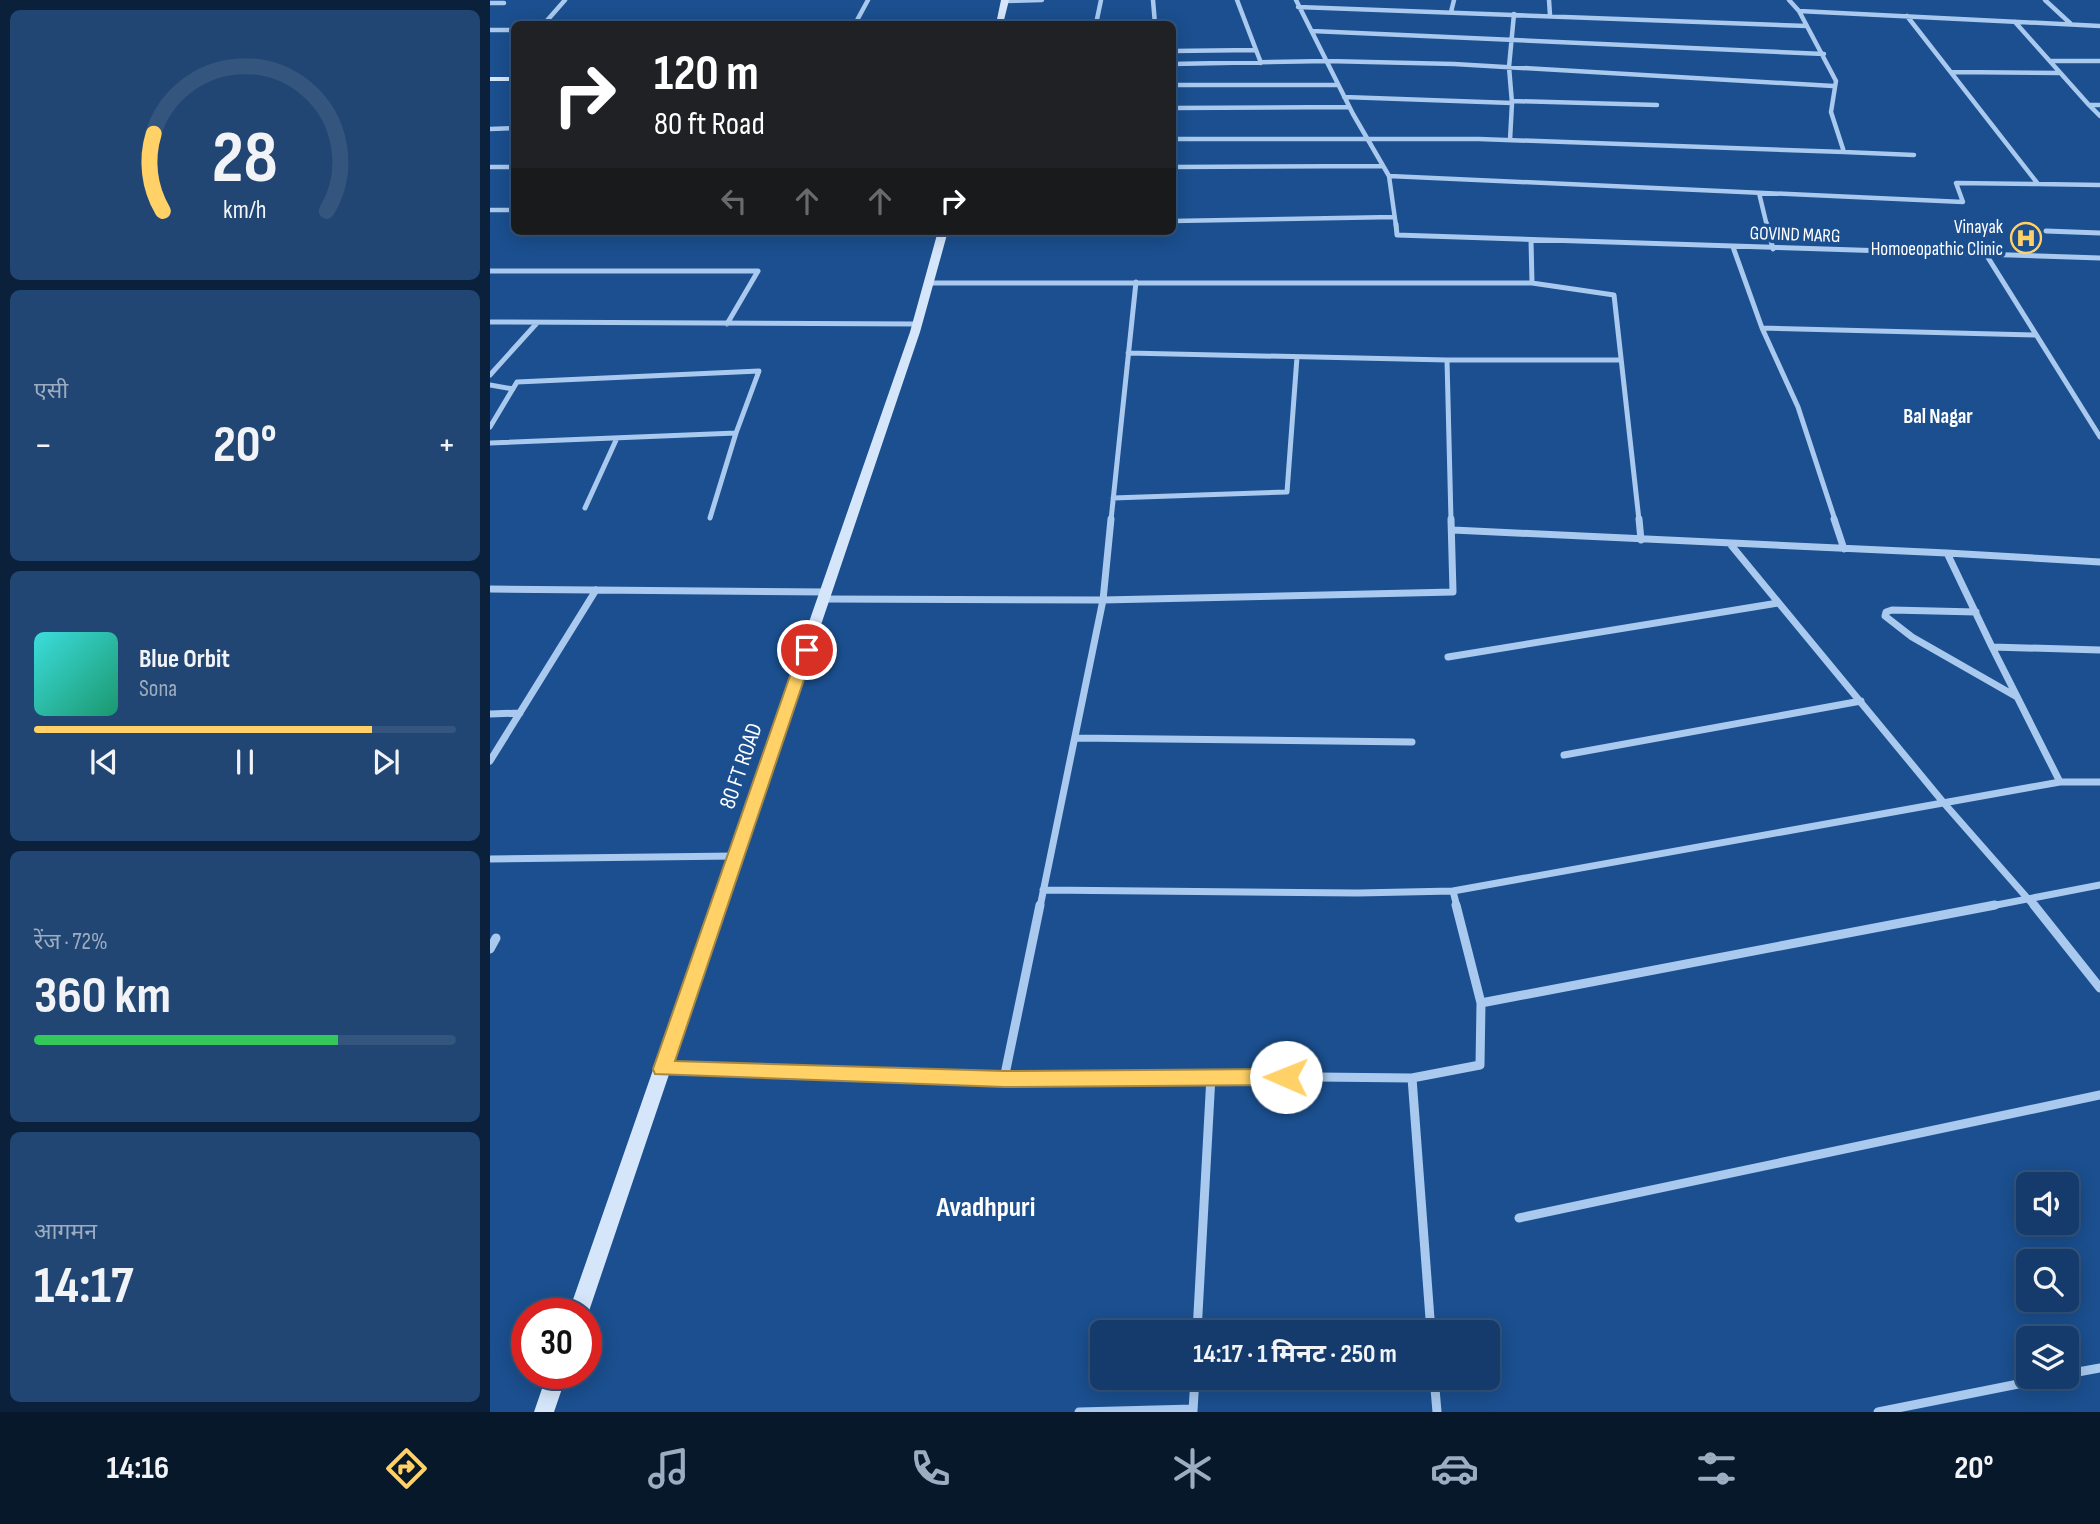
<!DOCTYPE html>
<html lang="hi">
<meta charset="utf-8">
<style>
body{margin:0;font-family:"Sofia Sans Condensed","Noto Sans Devanagari",sans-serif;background:#214673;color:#f1f3f6;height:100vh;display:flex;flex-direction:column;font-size:26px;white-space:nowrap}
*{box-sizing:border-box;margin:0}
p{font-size:23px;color:#9dadc1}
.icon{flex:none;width:38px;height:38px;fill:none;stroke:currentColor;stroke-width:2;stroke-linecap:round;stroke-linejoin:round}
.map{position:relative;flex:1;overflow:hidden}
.sheet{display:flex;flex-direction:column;gap:10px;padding:10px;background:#0b203b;width:490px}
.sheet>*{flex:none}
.hud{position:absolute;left:21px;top:21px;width:665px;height:214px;border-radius:10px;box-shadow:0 4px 18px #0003,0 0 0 2px #33557e;background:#202124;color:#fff;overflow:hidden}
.tools{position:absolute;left:1526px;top:1172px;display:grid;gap:14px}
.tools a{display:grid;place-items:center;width:63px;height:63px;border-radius:10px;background:#143b6b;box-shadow:0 4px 18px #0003,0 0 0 2px #33557e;font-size:35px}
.speed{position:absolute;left:21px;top:1298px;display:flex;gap:14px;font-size:35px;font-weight:700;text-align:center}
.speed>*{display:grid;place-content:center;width:91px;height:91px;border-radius:50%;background:#143b6b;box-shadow:0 4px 18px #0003,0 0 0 2px #33557e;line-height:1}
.speed .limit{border:10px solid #d22;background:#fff;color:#111}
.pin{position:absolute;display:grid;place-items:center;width:60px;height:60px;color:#fff;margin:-30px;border:4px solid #fff;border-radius:50%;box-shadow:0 2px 7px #0007}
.me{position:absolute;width:77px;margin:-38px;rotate:271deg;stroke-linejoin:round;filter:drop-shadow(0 0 5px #0008)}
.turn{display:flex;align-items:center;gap:24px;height:147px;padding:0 28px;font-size:32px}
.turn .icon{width:91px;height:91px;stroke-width:2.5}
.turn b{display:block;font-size:49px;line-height:60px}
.lanes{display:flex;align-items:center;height:66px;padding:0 28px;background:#0003;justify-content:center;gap:35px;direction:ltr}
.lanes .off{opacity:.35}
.big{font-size:52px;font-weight:700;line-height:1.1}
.sheet .tile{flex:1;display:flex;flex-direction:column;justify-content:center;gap:10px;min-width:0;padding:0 24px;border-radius:10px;background:#214673}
.sheet .dial{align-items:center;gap:0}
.dial svg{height:182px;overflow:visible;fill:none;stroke:#33557e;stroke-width:7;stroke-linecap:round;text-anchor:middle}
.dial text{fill:#f1f3f6;stroke:none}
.song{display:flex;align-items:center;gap:21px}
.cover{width:84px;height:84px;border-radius:10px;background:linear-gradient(135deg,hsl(180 70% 55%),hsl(160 70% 35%))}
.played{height:7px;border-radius:4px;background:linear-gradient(90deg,#ffd166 80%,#33557e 80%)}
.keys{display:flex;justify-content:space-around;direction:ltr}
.heat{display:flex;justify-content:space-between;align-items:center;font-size:38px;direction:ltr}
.charge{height:10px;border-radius:5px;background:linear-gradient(90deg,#34c759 72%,#33557e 0)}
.trip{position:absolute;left:600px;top:1320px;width:410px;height:70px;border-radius:10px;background:#143b6b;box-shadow:0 4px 18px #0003,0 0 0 2px #33557e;font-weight:700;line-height:70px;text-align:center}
.menu{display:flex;height:112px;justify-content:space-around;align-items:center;background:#08182b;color:#9dadc1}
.menu .icon{width:49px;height:49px}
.menu .current{color:#ffd166}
.menu b{font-size:32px;color:#f1f3f6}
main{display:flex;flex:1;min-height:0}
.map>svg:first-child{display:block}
</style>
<main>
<section class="sheet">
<div class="tile dial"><svg viewBox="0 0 100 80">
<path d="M14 69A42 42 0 1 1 86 69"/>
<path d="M14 69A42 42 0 0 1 10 35" stroke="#ffd166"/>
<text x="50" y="56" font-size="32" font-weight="700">28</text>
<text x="50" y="72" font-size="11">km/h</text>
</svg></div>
<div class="tile"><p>एसी</p>
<div class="heat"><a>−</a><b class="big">20°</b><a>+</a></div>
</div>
<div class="tile">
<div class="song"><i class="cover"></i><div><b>Blue Orbit</b><p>Sona</p></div></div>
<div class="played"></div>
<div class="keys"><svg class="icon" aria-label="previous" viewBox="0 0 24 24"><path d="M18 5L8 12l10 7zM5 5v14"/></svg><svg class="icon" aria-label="pause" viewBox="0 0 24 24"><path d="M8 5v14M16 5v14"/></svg><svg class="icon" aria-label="next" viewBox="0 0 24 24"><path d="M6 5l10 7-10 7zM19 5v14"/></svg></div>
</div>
<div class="tile"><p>रेंज · 72%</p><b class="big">360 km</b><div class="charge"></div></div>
<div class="tile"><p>आगमन</p><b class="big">14:17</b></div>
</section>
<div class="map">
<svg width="1610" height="1412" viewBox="0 0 1610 1412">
<rect width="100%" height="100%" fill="#1b4f8f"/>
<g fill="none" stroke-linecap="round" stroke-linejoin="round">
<path stroke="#a9c9ee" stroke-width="4.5" d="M663 0 665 24
M747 0 771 63
M806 0 863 114 899 176 906 226
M1059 0 1060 15
M1299 0 1309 11 1610 26
M1555 0 1581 24
M515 1 552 0
M0 3H14
M808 7 1317 26
M1309 11 1346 81 1341 112 1354 152 1424 155
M961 12 964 0
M1417 16 1548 184 1610 185
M1525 22 1599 105H1610
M54 24 75 0
M348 24 509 23
M365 24 378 0
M606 24 611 0
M0 30H24
M822 31 1334 54
M682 51 766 50
M1560 61H1610
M682 64 837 61 964 64 1343 86
M1461 72 1570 73
M682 85H848
M854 97 1022 103 1019 67 1024 14
M1022 101 1167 105
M1599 105 1610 116
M682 108 859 107
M0 129 24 128
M682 139H989L1354 152
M1020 140 1022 103
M0 167H24
M682 167 893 166
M899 176 1473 202 1466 183 1548 184
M1269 193 1277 226
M0 210H22
M682 221 904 217"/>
<path stroke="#a9c9ee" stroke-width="5" d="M906 224 907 235 1610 258
M1277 224 1283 249
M1556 231 1610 233
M1041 240 1042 283
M1243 247 1272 328 1546 335
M1497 256 1610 437
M0 271H268
M439 283H1042L1124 295 1149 520
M0 322 428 324
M237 324 268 271
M1272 328 1308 407 1345 520
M638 353 957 360H1131
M957 360 961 520
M0 375 47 323
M0 385 23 389
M0 427 27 382 269 371 246 433 220 518
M0 443 246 433
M623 498 797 492 807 357
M95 508 127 438
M621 520 646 282"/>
<path stroke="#a9c9ee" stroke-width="7" d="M1149 519 1151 540
M1344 519 1354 549
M963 530 1457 553
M1241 545 1453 802 1545 907
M1610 562 1457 553 1502 647 1610 650
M0 589 336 592
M334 599 613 600 963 592 961 519
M1486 612 1402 610 1396 612 1395 616 1422 637 1527 697
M1502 647 1570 782H1610
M958 657 1288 603
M0 714 30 713
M585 738 922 742
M1074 755 1371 701
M0 761 106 590
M0 859 245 856
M553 890 868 893 963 891 1570 782
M963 891 967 907
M550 907 613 600 621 519
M1496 907 1610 885"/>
<path stroke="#a9c9ee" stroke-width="9" d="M966 905 991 1003 1505 905
M1544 905 1610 988
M0 949 6 938
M173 1068 514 1079 721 1076 922 1078 941 1332
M922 1078 990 1065 991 1003
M514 1079 550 905
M1029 1218 1610 1095
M707 1332 721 1076
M1577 1374 1610 1368
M944 1377 947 1412
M703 1411 705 1377
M589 1412 703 1409
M1388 1412 1563 1377"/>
<path fill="#d6e6fa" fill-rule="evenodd" d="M511 0H519L513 24H506Z
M0 77H24V81H0Z
M448 231H458L430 332 98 1314 96 1318V1314H78L420 332Z
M57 1374H77L64 1412H44Z"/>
</g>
<path fill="#ffd166" stroke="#a68842" stroke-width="2" d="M317 646 324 650 185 1061 514 1071 796 1069 803 1071 806 1077 803 1082 796 1085 514 1087 165 1074 163 1069 309 650Z"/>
<defs>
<g id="hospital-ring" transform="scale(1.575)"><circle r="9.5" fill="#1b4f8f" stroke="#ffd166" stroke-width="1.5"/><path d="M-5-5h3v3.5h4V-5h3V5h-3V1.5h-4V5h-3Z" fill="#ffd166"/></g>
</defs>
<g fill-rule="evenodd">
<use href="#hospital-ring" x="1536" y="238"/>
</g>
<g text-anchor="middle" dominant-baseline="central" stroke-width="7" stroke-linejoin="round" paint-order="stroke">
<g font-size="19" fill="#fff" stroke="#1b4f8f" text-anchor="end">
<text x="1513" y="227">Vinayak<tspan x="1513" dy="22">Homoeopathic Clinic</tspan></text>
</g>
<g font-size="19" fill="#fff" stroke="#1b4f8f">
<text transform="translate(1305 235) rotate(2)">GOVIND MARG</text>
</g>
<g font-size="21" font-weight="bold" fill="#fff" stroke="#1b4f8f">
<text x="1448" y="416">Bal Nagar</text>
</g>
<g font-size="23" fill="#fff" stroke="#1b4f8f">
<text transform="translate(251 766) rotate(-71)">80 FT ROAD</text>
</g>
<g font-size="28" font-weight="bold" fill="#fff" stroke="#1b4f8f">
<text x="496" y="1207">Avadhpuri</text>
</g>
</g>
</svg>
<div class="tools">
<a><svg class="icon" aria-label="sound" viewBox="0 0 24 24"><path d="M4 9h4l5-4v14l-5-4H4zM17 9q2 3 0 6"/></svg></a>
<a><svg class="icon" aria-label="search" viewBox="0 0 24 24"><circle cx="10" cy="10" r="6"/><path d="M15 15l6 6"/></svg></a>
<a><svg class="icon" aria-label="layers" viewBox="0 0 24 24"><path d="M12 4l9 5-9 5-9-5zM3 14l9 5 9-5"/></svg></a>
</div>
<div class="speed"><div class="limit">30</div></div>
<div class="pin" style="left:317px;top:650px;background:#d93025"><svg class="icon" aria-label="arrive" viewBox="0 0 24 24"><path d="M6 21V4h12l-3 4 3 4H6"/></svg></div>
<svg class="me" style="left:796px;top:1077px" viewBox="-20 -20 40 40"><circle r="19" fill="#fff"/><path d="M0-13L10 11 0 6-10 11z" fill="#ffd166"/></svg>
<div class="trip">14:17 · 1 मिनट · 250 m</div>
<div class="hud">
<div class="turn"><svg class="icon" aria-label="right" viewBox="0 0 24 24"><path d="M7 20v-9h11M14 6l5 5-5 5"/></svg><div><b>120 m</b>80 ft Road</div></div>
<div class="lanes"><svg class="icon off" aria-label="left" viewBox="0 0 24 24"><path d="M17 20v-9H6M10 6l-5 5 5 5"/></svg><svg class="icon off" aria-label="ahead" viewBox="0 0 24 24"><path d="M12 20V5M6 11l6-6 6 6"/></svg><svg class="icon off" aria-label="ahead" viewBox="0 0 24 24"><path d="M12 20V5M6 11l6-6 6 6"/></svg><svg class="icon" aria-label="right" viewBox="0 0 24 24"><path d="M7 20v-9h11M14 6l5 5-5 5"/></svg></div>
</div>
</div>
</main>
<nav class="menu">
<b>14:16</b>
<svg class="icon current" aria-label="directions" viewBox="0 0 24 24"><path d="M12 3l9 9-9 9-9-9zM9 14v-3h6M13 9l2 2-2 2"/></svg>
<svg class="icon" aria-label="music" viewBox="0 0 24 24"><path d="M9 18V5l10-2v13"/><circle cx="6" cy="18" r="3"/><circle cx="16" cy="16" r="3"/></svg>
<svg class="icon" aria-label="phone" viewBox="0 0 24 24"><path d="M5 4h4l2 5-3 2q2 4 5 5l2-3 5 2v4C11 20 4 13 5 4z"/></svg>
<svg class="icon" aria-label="climate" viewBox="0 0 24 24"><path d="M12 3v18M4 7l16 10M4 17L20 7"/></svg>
<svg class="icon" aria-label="car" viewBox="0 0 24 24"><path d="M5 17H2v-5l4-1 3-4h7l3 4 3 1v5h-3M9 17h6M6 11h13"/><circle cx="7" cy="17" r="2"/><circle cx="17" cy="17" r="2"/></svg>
<svg class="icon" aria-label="filters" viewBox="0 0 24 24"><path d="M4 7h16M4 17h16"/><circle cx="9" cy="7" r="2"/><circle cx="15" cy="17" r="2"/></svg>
<b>20°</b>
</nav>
